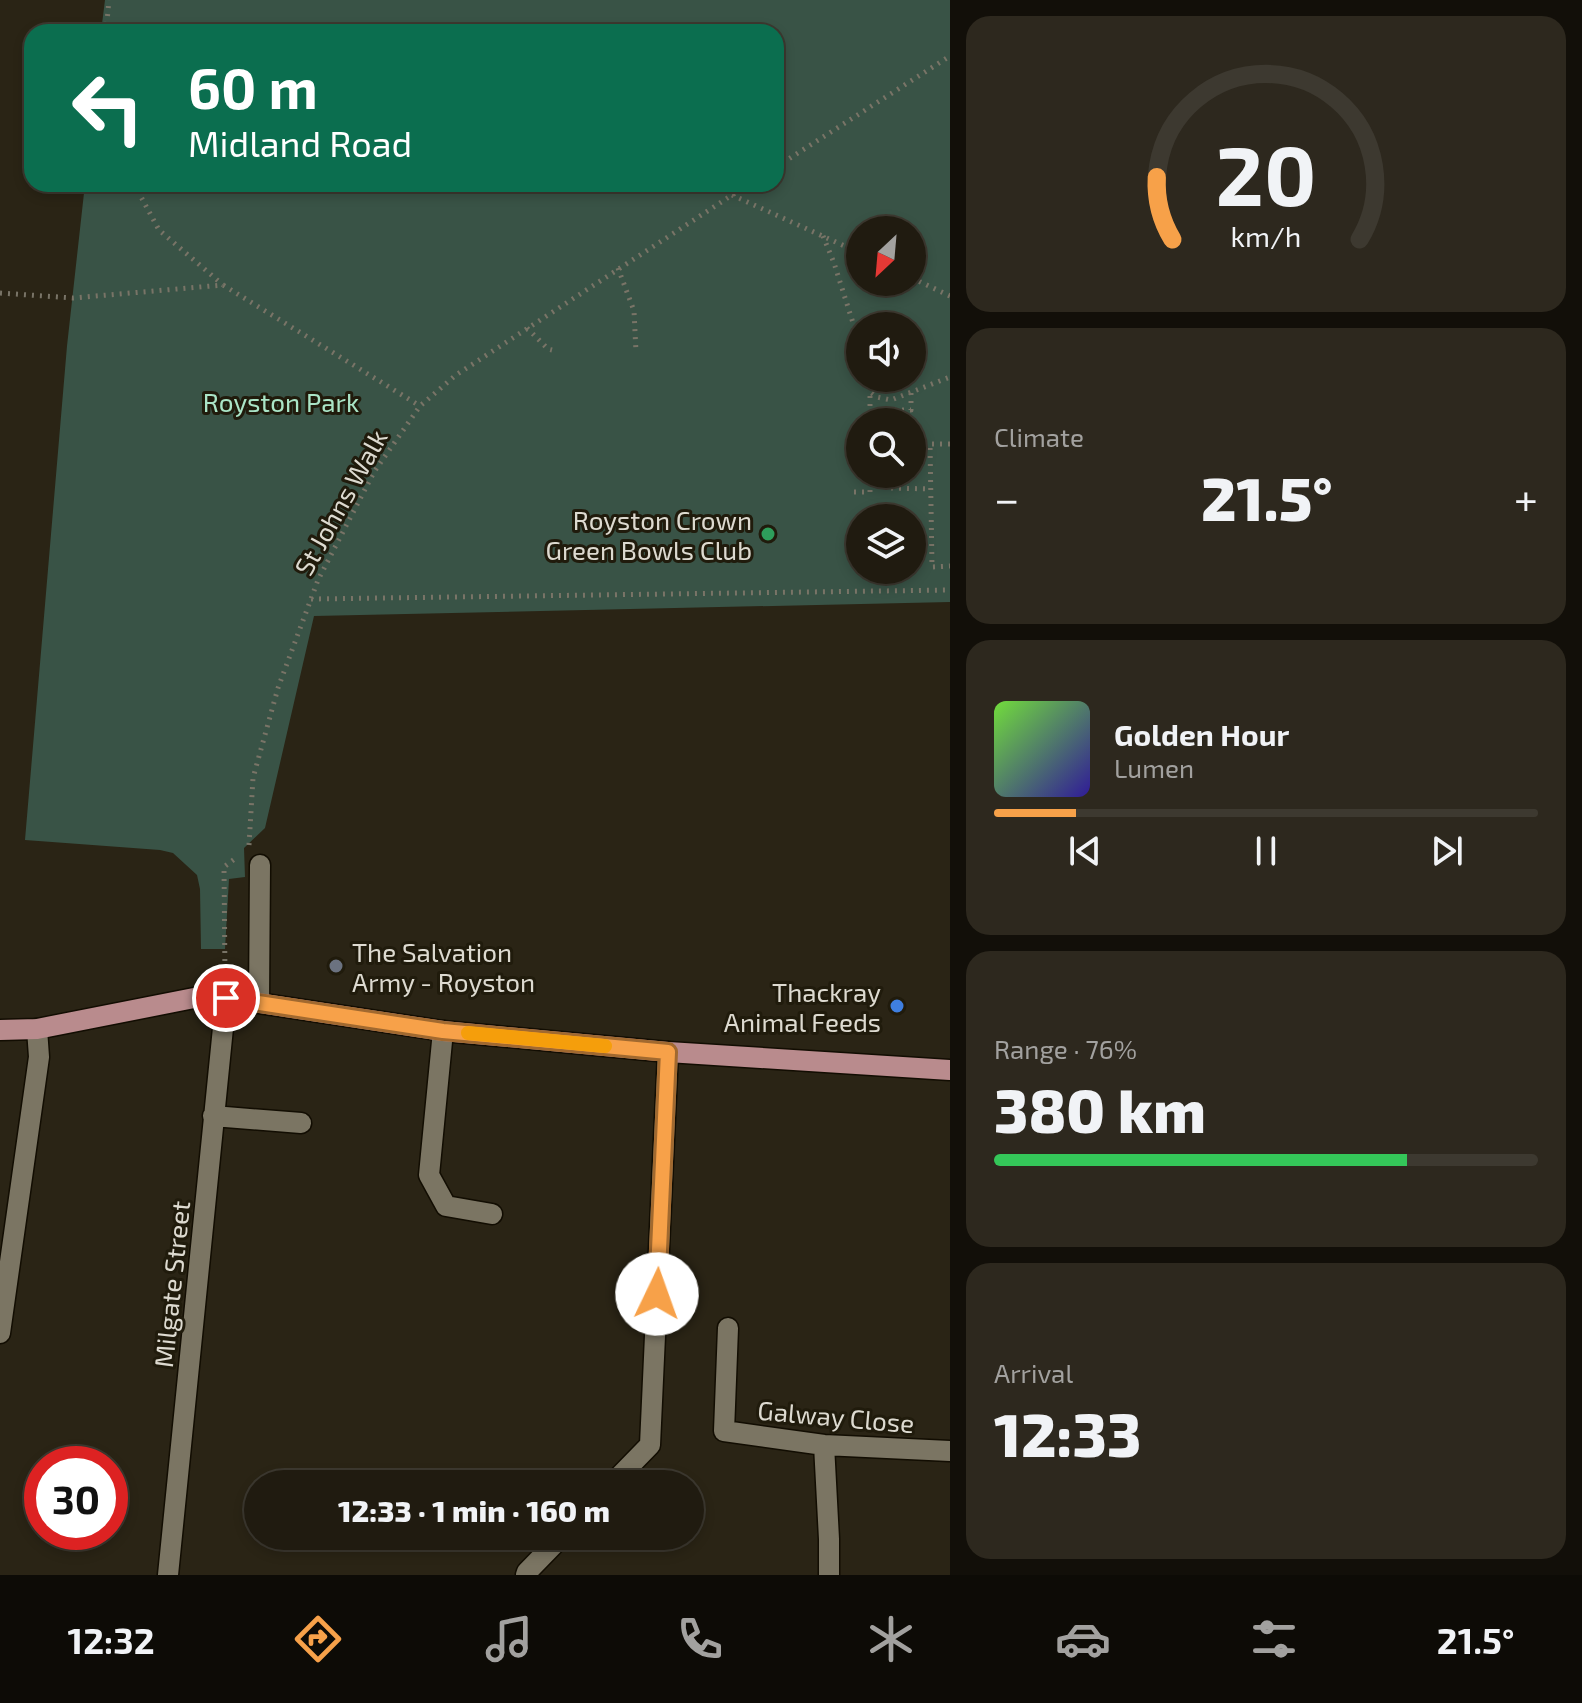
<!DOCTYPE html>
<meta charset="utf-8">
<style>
body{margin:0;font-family:"Exo 2",sans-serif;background:#2d281e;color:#f1f3f6;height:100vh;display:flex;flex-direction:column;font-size:30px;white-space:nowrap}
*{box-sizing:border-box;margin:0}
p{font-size:26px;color:#a2a19f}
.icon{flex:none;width:44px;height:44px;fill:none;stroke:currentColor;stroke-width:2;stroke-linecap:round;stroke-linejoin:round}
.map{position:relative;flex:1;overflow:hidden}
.drawer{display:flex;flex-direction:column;gap:16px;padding:16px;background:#120f09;width:632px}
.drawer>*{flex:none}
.hud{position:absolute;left:24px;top:24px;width:760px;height:168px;border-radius:24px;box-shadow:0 4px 12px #0003,0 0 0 2px #3d3930;background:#0b6e4f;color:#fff;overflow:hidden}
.needle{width:52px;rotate:206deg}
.fabs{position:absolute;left:846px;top:216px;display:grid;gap:16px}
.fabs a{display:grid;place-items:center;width:80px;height:80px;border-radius:50%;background:#201b10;box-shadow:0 4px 12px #0003,0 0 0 2px #3d3930;font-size:40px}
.speed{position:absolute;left:24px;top:1446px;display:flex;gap:16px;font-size:40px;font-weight:700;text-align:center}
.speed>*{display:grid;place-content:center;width:104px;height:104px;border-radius:50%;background:#201b10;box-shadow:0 4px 12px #0003,0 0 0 2px #3d3930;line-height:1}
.speed .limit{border:12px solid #d22;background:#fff;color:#111}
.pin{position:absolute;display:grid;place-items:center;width:68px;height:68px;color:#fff;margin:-34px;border:4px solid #fff;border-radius:50%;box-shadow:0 2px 8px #0007}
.me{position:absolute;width:88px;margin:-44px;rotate:3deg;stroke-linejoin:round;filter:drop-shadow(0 0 6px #0008)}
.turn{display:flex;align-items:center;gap:28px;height:168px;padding:0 32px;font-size:36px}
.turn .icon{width:104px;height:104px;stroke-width:2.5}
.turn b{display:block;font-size:56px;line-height:68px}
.big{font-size:60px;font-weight:800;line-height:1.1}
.drawer .widget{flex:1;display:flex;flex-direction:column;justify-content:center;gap:12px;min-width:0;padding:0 28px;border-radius:24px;background:#2d281e}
.drawer .dial{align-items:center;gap:0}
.dial svg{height:208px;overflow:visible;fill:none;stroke:#3d3930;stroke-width:7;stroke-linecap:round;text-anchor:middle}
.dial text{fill:#f1f3f6;stroke:none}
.song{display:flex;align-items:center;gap:24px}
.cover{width:96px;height:96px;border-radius:12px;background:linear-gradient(135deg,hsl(100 70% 55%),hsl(250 70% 35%))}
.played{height:8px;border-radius:4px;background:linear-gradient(90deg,#f7a149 15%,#3d3930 15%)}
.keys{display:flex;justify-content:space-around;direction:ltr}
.heat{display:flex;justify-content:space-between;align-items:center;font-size:44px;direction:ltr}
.charge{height:12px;border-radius:6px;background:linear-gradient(90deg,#34c759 76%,#3d3930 0)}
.trip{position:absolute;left:244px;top:1470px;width:460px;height:80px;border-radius:40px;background:#201b10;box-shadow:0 4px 12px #0003,0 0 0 2px #3d3930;font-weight:800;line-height:80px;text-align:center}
.tab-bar{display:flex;height:128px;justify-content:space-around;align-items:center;background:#0d0b06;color:#a2a19f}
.tab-bar .icon{width:56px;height:56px}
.tab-bar .selected{color:#f7a149}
.tab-bar b{font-size:36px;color:#f1f3f6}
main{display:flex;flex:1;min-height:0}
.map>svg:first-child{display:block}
</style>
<main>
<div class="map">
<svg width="950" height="1575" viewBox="0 0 950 1575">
<rect width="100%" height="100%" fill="#2a2415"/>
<path fill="#395346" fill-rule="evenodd" d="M105 0H950V602L314 616 265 828 244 848 245 877 229 879 225 949H201L200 889 197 875 173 853 160 850 25 840 67 346 85 184H776V32H101ZM860 230H912V282H860ZM860 326H912V378H860ZM860 422H912V474H860ZM860 518H912V570H860Z"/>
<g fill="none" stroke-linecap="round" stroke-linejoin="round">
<g stroke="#120d02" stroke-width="23">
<path id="minor" d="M259 1002 260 865
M443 1031 429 1175 446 1206 492 1214
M213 1116 301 1123
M728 1328 724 1431 824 1445 950 1451
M0 1333 39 1057 37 1029
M824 1445 829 1539V1575
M612 1484 650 1445 668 1052
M168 1575 226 998
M526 1575 527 1572 562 1536"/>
</g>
<g stroke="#120d02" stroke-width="23">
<path id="major" d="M0 1030 37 1029 194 998H226L443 1031 668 1052 950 1070"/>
</g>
<path stroke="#797467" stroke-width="5" stroke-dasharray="2 6" stroke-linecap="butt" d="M106 32 109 0
M776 167 950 56
M134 184 159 230 223 285
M732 195 860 253
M823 236 834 263 860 345
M618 268 634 311 636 352
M912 278 950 296
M0 293 73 298 223 285 420 406
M527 328 548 349 552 350
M868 378 870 392 877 397 891 400 950 377
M870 422V393
M890 422V410H911V393
M950 444H930L932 567 950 566
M889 474V488L931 489
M854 492H870V474
M311 599 950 590
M249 845 253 778 278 688 318 580 374 472 420 406 456 375 749 184
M225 977 224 867 237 857"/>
<use href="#minor" stroke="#7b7563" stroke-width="20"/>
<use href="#major" stroke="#b98b8d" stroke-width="20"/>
</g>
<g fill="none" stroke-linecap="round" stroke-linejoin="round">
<g stroke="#a1692f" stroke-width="20">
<path id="route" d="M226 998 443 1031 668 1052 657 1294"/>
</g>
<use href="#route" stroke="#f7a149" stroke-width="14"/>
<path stroke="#f59e0b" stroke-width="14" d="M468 1033 605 1046"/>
</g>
<circle fill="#2e9e5b" stroke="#201b0c" stroke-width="3" cx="768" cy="534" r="8"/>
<circle fill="#6b7280" stroke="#201b0c" stroke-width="3" cx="336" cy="966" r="8"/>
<circle fill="#3f7fe0" stroke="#201b0c" stroke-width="3" cx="897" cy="1006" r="8"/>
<g text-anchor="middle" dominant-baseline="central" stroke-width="6" stroke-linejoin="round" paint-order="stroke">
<g font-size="26" fill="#aae5c7" stroke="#201b0c">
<text x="281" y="401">Royston Park</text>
</g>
<g font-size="26" fill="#dddad0" stroke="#201b0c">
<text transform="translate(340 502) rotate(-61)">St Johns Walk</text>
<text transform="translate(171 1284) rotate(-84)">Milgate Street</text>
<text transform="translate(836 1416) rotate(5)">Galway Close</text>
</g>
<g font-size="26" fill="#dddad0" stroke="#201b0c" text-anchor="end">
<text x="752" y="519">Royston Crown<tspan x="752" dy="30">Green Bowls Club</tspan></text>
<text x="352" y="951" text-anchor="start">The Salvation<tspan x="352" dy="30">Army - Royston</tspan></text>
<text x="881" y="991">Thackray<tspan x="881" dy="30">Animal Feeds</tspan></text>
</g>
</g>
</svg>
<div class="fabs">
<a><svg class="needle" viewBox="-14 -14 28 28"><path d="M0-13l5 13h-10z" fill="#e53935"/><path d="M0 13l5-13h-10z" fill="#a2a19f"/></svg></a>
<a><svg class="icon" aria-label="sound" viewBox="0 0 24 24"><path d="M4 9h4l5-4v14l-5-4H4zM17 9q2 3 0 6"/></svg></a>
<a><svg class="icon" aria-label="search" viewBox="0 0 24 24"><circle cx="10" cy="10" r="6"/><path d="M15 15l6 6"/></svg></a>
<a><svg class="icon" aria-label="layers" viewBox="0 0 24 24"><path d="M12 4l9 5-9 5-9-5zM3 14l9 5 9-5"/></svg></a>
</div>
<div class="speed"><div class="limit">30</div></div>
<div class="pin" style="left:226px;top:998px;background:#d93025"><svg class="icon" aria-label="arrive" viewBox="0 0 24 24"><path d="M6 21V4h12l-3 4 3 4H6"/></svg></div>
<svg class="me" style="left:657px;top:1294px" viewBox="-20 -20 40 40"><circle r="19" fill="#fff"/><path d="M0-13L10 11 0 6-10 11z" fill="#f7a149"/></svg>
<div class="trip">12:33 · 1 min · 160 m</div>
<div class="hud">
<div class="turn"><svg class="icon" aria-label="left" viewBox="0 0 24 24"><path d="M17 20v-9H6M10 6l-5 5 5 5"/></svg><div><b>60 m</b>Midland Road</div></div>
</div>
</div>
<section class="drawer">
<div class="widget dial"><svg viewBox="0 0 100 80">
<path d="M14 69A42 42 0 1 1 86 69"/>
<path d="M14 69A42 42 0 0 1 8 45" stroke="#f7a149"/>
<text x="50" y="56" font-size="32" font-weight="700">20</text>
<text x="50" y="72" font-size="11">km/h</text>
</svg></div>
<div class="widget"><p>Climate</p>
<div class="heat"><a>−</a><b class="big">21.5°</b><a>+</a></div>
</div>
<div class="widget">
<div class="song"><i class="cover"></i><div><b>Golden Hour</b><p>Lumen</p></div></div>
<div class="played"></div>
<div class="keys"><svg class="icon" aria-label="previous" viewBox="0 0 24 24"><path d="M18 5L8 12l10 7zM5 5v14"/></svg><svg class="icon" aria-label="pause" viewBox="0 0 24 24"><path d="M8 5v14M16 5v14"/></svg><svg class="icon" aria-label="next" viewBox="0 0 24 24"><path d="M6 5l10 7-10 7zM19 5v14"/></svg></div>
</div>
<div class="widget"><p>Range · 76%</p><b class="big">380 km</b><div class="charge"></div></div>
<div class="widget"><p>Arrival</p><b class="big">12:33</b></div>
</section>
</main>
<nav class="tab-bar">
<b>12:32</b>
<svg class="icon selected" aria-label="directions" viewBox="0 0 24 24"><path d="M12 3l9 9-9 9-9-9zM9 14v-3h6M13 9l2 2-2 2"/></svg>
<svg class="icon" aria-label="music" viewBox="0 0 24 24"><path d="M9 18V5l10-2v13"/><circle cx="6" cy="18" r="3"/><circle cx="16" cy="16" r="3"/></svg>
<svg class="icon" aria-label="phone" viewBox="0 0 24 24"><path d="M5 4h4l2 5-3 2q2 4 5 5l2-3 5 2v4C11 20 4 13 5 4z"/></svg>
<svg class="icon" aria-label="climate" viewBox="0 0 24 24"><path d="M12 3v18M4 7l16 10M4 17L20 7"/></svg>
<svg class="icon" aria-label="car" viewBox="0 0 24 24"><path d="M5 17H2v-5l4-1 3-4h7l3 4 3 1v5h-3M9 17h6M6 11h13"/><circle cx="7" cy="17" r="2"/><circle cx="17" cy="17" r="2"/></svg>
<svg class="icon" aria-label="filters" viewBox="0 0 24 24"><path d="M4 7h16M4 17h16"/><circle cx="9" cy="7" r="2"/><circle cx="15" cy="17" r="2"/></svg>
<b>21.5°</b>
</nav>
